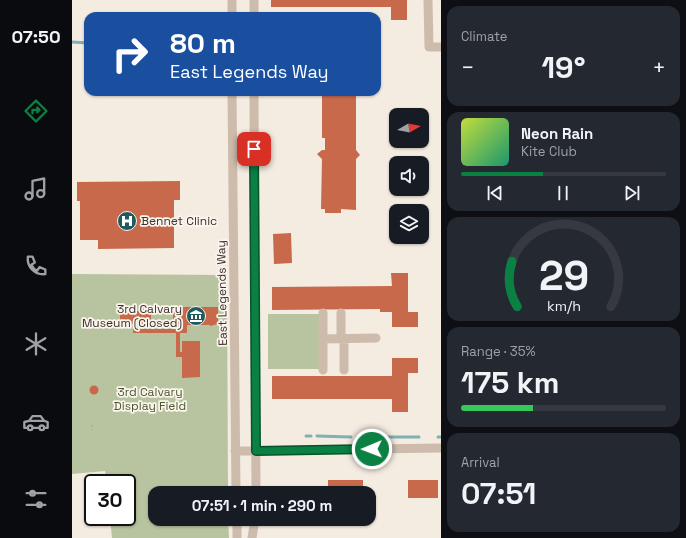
<!DOCTYPE html>
<meta charset="utf-8">
<style>
body{margin:0;font-family:"Space Grotesk",sans-serif;background:#242831;color:#f1f3f6;height:100vh;display:flex;flex-direction:column;font-size:15px;white-space:nowrap}
*{box-sizing:border-box;margin:0}
p{font-size:13px;color:#9ea1a6}
.icon{flex:none;width:22px;height:22px;fill:none;stroke:currentColor;stroke-width:2;stroke-linecap:round;stroke-linejoin:round}
.map{position:relative;flex:1;overflow:hidden}
.side{display:flex;flex-direction:column;gap:6px;padding:6px;background:#0d0f14;width:245px}
.side>*{flex:none}
.top-card{position:absolute;left:12px;top:12px;width:297px;height:84px;border-radius:12px;box-shadow:0 1px 3px #0004;background:#1a4fa0;color:#fff;overflow:hidden}
.needle{width:26px;rotate:81deg}
.fabs{position:absolute;left:317px;top:108px;display:grid;gap:8px}
.fabs a{display:grid;place-items:center;width:40px;height:40px;border-radius:8px;background:#171b24;box-shadow:0 1px 3px #0004;font-size:20px}
.speed{position:absolute;left:12px;top:474px;display:flex;gap:8px;font-size:20px;font-weight:700;text-align:center}
.speed>*{display:grid;place-content:center;width:52px;height:52px;border-radius:50%;background:#171b24;box-shadow:0 1px 3px #0004;line-height:1}
.speed .limit{border:2px solid #111;border-radius:6px;background:#fff;color:#111}
.pin{position:absolute;display:grid;place-items:center;width:34px;height:34px;color:#fff;margin:-17px;border-radius:8px;box-shadow:0 2px 6px #0006}
.me{position:absolute;width:44px;margin:-22px;rotate:269deg;stroke-linejoin:round;filter:drop-shadow(0 0 3px #0008)}
.turn{display:flex;align-items:center;gap:14px;height:84px;padding:0 20px;font-size:18px}
.turn .icon{width:52px;height:52px;stroke-width:2.5}
.turn b{display:block;font-size:28px;line-height:34px}
.big{font-size:30px;font-weight:800;line-height:1.1}
.side .card{flex:1;display:flex;flex-direction:column;justify-content:center;gap:6px;min-width:0;padding:0 14px;border-radius:12px;background:#242831}
.side .dial{align-items:center;gap:0}
.dial svg{height:104px;overflow:visible;fill:none;stroke:#363941;stroke-width:7;stroke-linecap:round;text-anchor:middle}
.dial text{fill:#f1f3f6;stroke:none}
.song{display:flex;align-items:center;gap:12px}
.cover{width:48px;height:48px;border-radius:6px;background:linear-gradient(135deg,hsl(70 70% 55%),hsl(160 70% 35%))}
.played{height:4px;border-radius:2px;background:linear-gradient(90deg,#0b8043 40%,#363941 40%)}
.keys{display:flex;justify-content:space-around;direction:ltr}
.heat{display:flex;justify-content:space-between;align-items:center;font-size:22px;direction:ltr}
.charge{height:6px;border-radius:3px;background:linear-gradient(90deg,#34c759 35%,#363941 0)}
.trip{position:absolute;left:76px;top:486px;width:228px;height:40px;border-radius:12px;background:#171b24;box-shadow:0 1px 3px #0004;font-weight:800;line-height:40px;text-align:center}
main{display:flex;flex:1;min-height:0}
.tab-bar{display:flex;flex-direction:column;width:72px;justify-content:space-around;align-items:center;background:#090b0e;color:#9ea1a6}
.tab-bar .icon{width:28px;height:28px}
.tab-bar .on{color:#0b8043}
.tab-bar b{font-size:18px;color:#f1f3f6}
.map>svg:first-child{display:block}
</style>
<main>
<nav class="tab-bar">
<b>07:50</b>
<svg class="icon on" aria-label="directions" viewBox="0 0 24 24"><path d="M12 3l9 9-9 9-9-9zM9 14v-3h6M13 9l2 2-2 2"/></svg>
<svg class="icon" aria-label="music" viewBox="0 0 24 24"><path d="M9 18V5l10-2v13"/><circle cx="6" cy="18" r="3"/><circle cx="16" cy="16" r="3"/></svg>
<svg class="icon" aria-label="phone" viewBox="0 0 24 24"><path d="M5 4h4l2 5-3 2q2 4 5 5l2-3 5 2v4C11 20 4 13 5 4z"/></svg>
<svg class="icon" aria-label="climate" viewBox="0 0 24 24"><path d="M12 3v18M4 7l16 10M4 17L20 7"/></svg>
<svg class="icon" aria-label="car" viewBox="0 0 24 24"><path d="M5 17H2v-5l4-1 3-4h7l3 4 3 1v5h-3M9 17h6M6 11h13"/><circle cx="7" cy="17" r="2"/><circle cx="17" cy="17" r="2"/></svg>
<svg class="icon" aria-label="filters" viewBox="0 0 24 24"><path d="M4 7h16M4 17h16"/><circle cx="9" cy="7" r="2"/><circle cx="15" cy="17" r="2"/></svg>
</nav>
<div class="map">
<svg width="369" height="538" viewBox="0 0 369 538">
<rect width="100%" height="100%" fill="#f4ebe1"/>
<path fill="#b8c4a0" d="M0 274 155 275 156 493H83V519H156L157 538H40L38 517H55V483H35L33 471 0 474Z
M196 314H248V369H196Z"/>
<g fill="none" stroke-linecap="round" stroke-linejoin="round">
<path stroke="#7fb0b2" stroke-width="3" d="M0 42 16 43
M234 436H239
M245 436 279 437
M285 437H347
M366 437H369"/>
</g>
<path fill="#c8694b" d="M199 0H335V20H319V7H199Z
M250 92H284V150L288 155 284 159V210L269 209V213H253V209H249L250 159 245 154 250 150H253V138H250Z
M108 181V200H102V248L26 249V240H8V201H5V182Z
M219 233 220 263 202 264 201 234Z
M319 273H336V312H346V327H320V312H308V309L200 310V287L320 286Z
M101 307H146V324L138 326V325H115V333H108V352H110V341H128V377L110 378V357H104V333H61V324H48V311H79V324H64V329H111V325H101Z
M320 358H346V373H336V412H320V399H200V376H320Z
M17.5 390a4.5 4.5 0 1 1 9 0a4.5 4.5 0 1 1-9 0Z
M256 480H291V493H256Z
M336 480H366V498H336Z"/>
<g fill="none" stroke-linecap="round" stroke-linejoin="round">
<path stroke="#b9a596" stroke-width="1.5" stroke-dasharray="2 2" stroke-linecap="butt" d="M20 425V430"/>
<path stroke="#cdbbac" stroke-width="9" d="M356 0 357 47H369
M160 16V0
M182 16V0
M160 92 164 493
M182 92 184 493
M269 338V313
M251 339 304 338
M251 370V313
M272 370V338
M163 451 369 448
M165 519V538
M180 538 183 519"/>
</g>
<g fill="none" stroke-linecap="round" stroke-linejoin="round">
<g stroke="#07532c" stroke-width="10">
<path id="route" d="M182 149 184 451 300 449"/>
</g>
<use href="#route" stroke="#0b8043" stroke-width="7"/>
</g>
<defs>
<g id="hospital-disc" transform="scale(1)"><circle r="9.5" fill="#1f5a5e" stroke="#fbf5ee"/><path d="M-5-5h3v3.5h4V-5h3V5h-3V1.5h-4V5h-3Z" fill="#fff"/></g>
<g id="museum-disc" transform="scale(1)"><circle r="9.5" fill="#1f5a5e" stroke="#fbf5ee"/><path d="M0-6L6-3V-2H-6V-3ZM-5-1h2V3h-2ZM-1-1h2V3h-2ZM3-1h2V3H3ZM-6 4H6V6H-6Z" fill="#fff"/></g>
</defs>
<g fill-rule="evenodd">
<use href="#hospital-disc" x="55" y="221"/>
<use href="#museum-disc" x="124" y="316"/>
</g>
<g text-anchor="middle" dominant-baseline="central" stroke-width="3.5" stroke-linejoin="round" paint-order="stroke">
<g font-size="12" fill="#3b302b" stroke="#fbf5ee" text-anchor="start">
<text x="69" y="221">Bennet Clinic</text>
<text x="110" y="309" text-anchor="end">3rd Calvary<tspan x="110" dy="14">Museum (Closed)</tspan></text>
</g>
<g font-size="12" fill="#3b302b" stroke="#fbf5ee">
<text transform="translate(150 293) rotate(-91)">East Legends Way</text>
</g>
<g font-size="12" fill="#4a5a2e" stroke="#fbf5ee">
<text x="78" y="392">3rd Calvary<tspan x="78" dy="14">Display Field</tspan></text>
</g>
</g>
</svg>
<div class="fabs">
<a><svg class="needle" viewBox="-14 -14 28 28"><path d="M0-13l5 13h-10z" fill="#e53935"/><path d="M0 13l5-13h-10z" fill="#9ea1a6"/></svg></a>
<a><svg class="icon" aria-label="sound" viewBox="0 0 24 24"><path d="M4 9h4l5-4v14l-5-4H4zM17 9q2 3 0 6"/></svg></a>
<a><svg class="icon" aria-label="layers" viewBox="0 0 24 24"><path d="M12 4l9 5-9 5-9-5zM3 14l9 5 9-5"/></svg></a>
</div>
<div class="speed"><div class="limit">30</div></div>
<div class="pin" style="left:182px;top:149px;background:#d93025"><svg class="icon" aria-label="arrive" viewBox="0 0 24 24"><path d="M6 21V4h12l-3 4 3 4H6"/></svg></div>
<svg class="me" style="left:300px;top:449px" viewBox="-20 -20 40 40"><circle r="17" fill="#0b8043" stroke="#fff" stroke-width="3"/><path d="M0-11L8 9 0 5-8 9z" fill="#fff"/></svg>
<div class="trip">07:51 · 1 min · 290 m</div>
<div class="top-card">
<div class="turn"><svg class="icon" aria-label="right" viewBox="0 0 24 24"><path d="M7 20v-9h11M14 6l5 5-5 5"/></svg><div><b>80 m</b>East Legends Way</div></div>
</div>
</div>
<section class="side">
<div class="card"><p>Climate</p>
<div class="heat"><a>−</a><b class="big">19°</b><a>+</a></div>
</div>
<div class="card">
<div class="song"><i class="cover"></i><div><b>Neon Rain</b><p>Kite Club</p></div></div>
<div class="played"></div>
<div class="keys"><svg class="icon" aria-label="previous" viewBox="0 0 24 24"><path d="M18 5L8 12l10 7zM5 5v14"/></svg><svg class="icon" aria-label="pause" viewBox="0 0 24 24"><path d="M8 5v14M16 5v14"/></svg><svg class="icon" aria-label="next" viewBox="0 0 24 24"><path d="M6 5l10 7-10 7zM19 5v14"/></svg></div>
</div>
<div class="card dial"><svg viewBox="0 0 100 80">
<path d="M14 69A42 42 0 1 1 86 69"/>
<path d="M14 69A42 42 0 0 1 10 34" stroke="#0b8043"/>
<text x="50" y="56" font-size="32" font-weight="700">29</text>
<text x="50" y="72" font-size="11">km/h</text>
</svg></div>
<div class="card"><p>Range · 35%</p><b class="big">175 km</b><div class="charge"></div></div>
<div class="card"><p>Arrival</p><b class="big">07:51</b></div>
</section>
</main>
